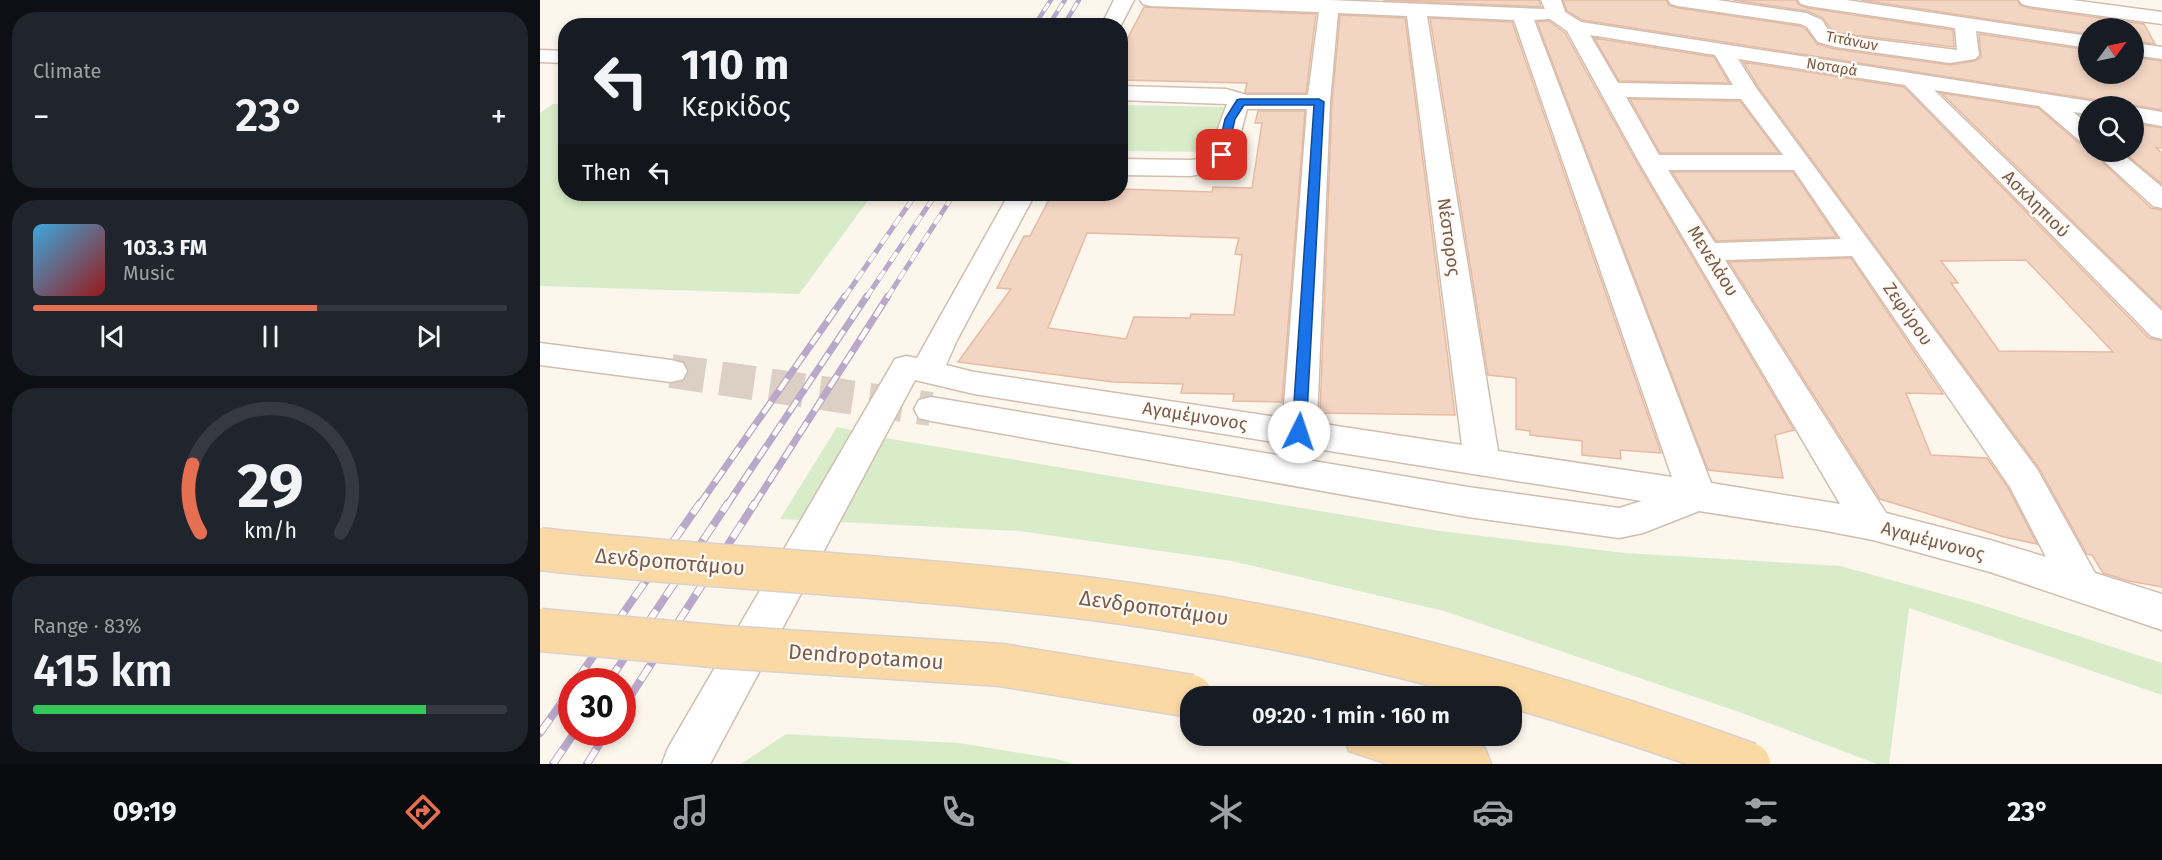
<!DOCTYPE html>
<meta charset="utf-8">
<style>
body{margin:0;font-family:"Fira Sans",sans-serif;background:#20242c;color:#f1f3f6;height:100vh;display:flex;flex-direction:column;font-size:22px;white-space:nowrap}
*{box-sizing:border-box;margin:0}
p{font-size:20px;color:#9ea1a6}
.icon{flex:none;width:33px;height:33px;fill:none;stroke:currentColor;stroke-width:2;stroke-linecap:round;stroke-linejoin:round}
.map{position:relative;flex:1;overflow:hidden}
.sheet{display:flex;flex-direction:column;gap:12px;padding:12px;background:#0d0f14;width:540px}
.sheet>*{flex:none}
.hud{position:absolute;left:18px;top:18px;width:570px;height:183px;border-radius:24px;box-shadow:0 3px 9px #0003;background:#171b24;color:#f1f3f6;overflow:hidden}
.needle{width:39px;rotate:57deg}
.fabs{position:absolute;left:1538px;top:18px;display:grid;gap:12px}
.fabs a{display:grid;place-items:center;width:66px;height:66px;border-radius:50%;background:#171b24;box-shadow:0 3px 9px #0003;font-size:30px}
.speed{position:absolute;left:18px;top:668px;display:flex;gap:12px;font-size:30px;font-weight:700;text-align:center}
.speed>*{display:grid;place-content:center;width:78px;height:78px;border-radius:50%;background:#171b24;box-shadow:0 3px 9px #0003;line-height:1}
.speed .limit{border:9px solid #d22;background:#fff;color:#111}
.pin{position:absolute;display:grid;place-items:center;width:51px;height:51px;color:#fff;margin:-26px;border-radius:12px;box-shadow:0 3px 9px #0006}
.me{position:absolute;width:66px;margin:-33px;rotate:4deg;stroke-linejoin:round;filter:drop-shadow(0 0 4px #0008)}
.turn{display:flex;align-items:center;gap:21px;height:126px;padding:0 24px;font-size:27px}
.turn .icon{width:78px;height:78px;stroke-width:2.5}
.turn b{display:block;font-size:42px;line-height:51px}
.then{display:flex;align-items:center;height:57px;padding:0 24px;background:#0003;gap:12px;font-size:22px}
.big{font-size:45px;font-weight:600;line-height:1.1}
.sheet .card{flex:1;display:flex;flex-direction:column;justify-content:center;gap:9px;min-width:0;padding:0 21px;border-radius:24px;background:#20242c}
.sheet .dial{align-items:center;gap:0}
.dial svg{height:156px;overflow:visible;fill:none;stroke:#363941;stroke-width:7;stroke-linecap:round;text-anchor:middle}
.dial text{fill:#f1f3f6;stroke:none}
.song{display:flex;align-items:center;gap:18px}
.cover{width:72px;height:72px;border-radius:9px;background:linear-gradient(135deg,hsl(200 70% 55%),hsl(0 70% 35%))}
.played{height:6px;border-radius:3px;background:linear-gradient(90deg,#e76f51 60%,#363941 60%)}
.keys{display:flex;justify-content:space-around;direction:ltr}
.heat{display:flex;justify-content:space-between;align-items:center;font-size:33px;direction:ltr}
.charge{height:9px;border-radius:4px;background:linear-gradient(90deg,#34c759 83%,#363941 0)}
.trip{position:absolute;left:640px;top:686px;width:342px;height:60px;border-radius:24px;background:#171b24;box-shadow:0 3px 9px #0003;font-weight:600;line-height:60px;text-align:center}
.dock{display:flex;height:96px;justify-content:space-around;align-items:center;background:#090b0e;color:#9ea1a6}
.dock .icon{width:42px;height:42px}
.dock .selected{color:#e76f51}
.dock b{font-size:27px;color:#f1f3f6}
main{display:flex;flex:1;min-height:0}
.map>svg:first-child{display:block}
</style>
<main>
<section class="sheet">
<div class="card"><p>Climate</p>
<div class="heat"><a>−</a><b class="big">23°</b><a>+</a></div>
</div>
<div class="card">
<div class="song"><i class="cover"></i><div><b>103.3 FM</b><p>Music</p></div></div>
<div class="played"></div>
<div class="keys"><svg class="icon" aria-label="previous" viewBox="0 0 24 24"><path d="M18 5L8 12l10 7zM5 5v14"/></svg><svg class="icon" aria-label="pause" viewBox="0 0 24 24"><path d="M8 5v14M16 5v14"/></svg><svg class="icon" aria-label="next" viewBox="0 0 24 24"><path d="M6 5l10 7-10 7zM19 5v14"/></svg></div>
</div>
<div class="card dial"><svg viewBox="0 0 100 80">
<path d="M14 69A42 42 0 1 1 86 69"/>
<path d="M14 69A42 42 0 0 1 10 34" stroke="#e76f51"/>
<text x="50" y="56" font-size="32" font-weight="700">29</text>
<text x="50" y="72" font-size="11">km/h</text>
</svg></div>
<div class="card"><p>Range · 83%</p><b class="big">415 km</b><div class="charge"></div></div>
</section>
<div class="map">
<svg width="1622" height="764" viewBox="0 0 1622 764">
<rect width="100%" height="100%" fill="#fdf6ec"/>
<path fill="#d8ecc9" d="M13 104H25L26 194H333L259 294 0 286V113Z
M581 105 685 107 671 152 581 151Z
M297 427 351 439 893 530 1085 553 1300 566 1439 604 1622 663V695L1369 608 1349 764H1337L1202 713 904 611 692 561 479 531 240 519Z
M246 734 419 743 517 759 534 764H201Z"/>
<path fill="#f3d5c3" stroke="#e6bba3" stroke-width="1.5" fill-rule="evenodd" d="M843 0H999L1001 7Z
M1023 0H1126L1129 5 1138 8 1260 26 1266 29 1277 44 1295 49 1410 65 1435 61 1441 57 1439 34 1548 50V74H1593V57L1622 61V110L1593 105 1561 106 1556 100 1042 20 1027 11Z
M1193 0H1256L1259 5 1268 8 1413 30 1414 47 1298 33 1290 28 1283 18 1267 11Z
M1321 0H1477L1480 5 1489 8 1604 24 1615 44 1593 41V28H1548V34Z
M604 7 776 14 766 93H707L705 92 707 83 580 80V53Z
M800 15 865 18 915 415 780 413 792 102Z
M890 18 972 22 1121 453 1080 450 1081 459 1042 455V441L990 435V431L976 429V378L948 375Z
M1009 21 1025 33 1097 163 1254 430 1235 435 1243 478 1168 470 997 22Z
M1054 38 1174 57 1189 83 1079 81Z
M1203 62 1364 87 1609 338 1622 341V587L1589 581 1563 573 1552 555 1547 554 1499 468 1219 88ZM1486 260 1510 285 1573 352 1459 351 1411 283H1418L1401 261Z
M1401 93 1498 108 1539 143 1548 145V152H1552L1611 208 1622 210V308Z
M1090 99 1200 101 1239 153H1120Z
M718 111H765L742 402 693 401 694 394 641 393 643 384 573 382 418 362 471 289 457 288 484 236H490L512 194H580V189L672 192 673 187 712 188 722 123H715ZM547 233 699 238 695 254 702 255 694 315 651 314 650 318 594 317 586 339 508 328Z
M1593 123 1622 128V148H1616L1622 153V184L1583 152H1593Z
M1132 172H1253L1297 237 1176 241Z
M1311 258 1403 394 1366 393 1391 455 1447 458 1468 488 1497 544 1464 537 1340 499 1189 262Z"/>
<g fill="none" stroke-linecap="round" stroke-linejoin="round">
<path stroke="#dcd0c4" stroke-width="34" stroke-dasharray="34 16" stroke-linecap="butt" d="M131 371 391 409"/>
<g stroke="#d1beb0" stroke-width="3">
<path id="minor" d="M574 0H594L580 27 561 26Z
M600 0H789L1005 9 1001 0H1021L1025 12 1041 22 1556 102 1559 106H1548V114L1533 112 1548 124V143L1540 141 1499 106 1394 90 1622 311V339L1611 336 1365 85 1198 59 1217 89 1497 469 1555 573 1622 594V630L1450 572 1333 540 1281 530 1159 511 1103 533 1079 538 928 517 391 421 379 418 374 409 379 400 391 397 928 487 1079 508 1102 501 434 394 375 380 170 764H122L128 748 355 359 366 356 377 358 469 194H495L417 340 406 365 434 372 743 418 767 109H707L696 151 684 169 651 176 580 175V159L651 160 667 158 687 104 580 100V86L686 89 707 95H768L779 12 610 6 603 4ZM798 13 867 16 922 445 777 423 790 102ZM887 16 974 20 1132 477 958 451ZM1010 19 1027 31 1099 162 1300 504 1171 483 994 20ZM1050 35 1175 55 1193 85 1078 83ZM1086 97 1201 99 1243 155H1119ZM1128 170H1254L1301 239 1175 243ZM1312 256 1470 487 1506 557 1450 540 1346 513 1185 260Z
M1128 0H1177L1266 13 1282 20 1288 30 1297 35 1417 50 1415 28 1268 6 1261 4 1258 0H1306L1548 36V48L1436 31 1439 55 1435 59 1410 63 1296 47 1278 42 1267 27 1261 24 1138 6 1131 4Z
M1479 0H1532L1622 12V24L1489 6 1482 4Z
M1593 43 1622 47V59L1593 55Z
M0 50 26 51V63L0 62Z
M1593 107 1622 112V126L1593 121Z
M1554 152H1580L1622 187V208L1613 206Z
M0 343 131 360 143 363 147 371 143 379 131 382 0 365Z"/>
</g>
<g stroke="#dad1cd" stroke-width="3">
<path id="major" d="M802 735H907L945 748 951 764H848L809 751Z"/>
</g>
<use href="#minor" fill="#fff" fill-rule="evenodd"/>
<use href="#major" fill="#fbd9a5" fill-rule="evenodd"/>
<g stroke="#b9a8c9" stroke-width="4.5">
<path id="rail-far3" d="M494 26 511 0
M508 26 525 0
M523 26 539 0"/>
</g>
<g stroke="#b9a8c9" stroke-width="5">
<path id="rail-far2" d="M304 298 376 194
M326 298 396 194
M347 298 414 194"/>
</g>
<g stroke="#b9a8c9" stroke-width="7">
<path id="rail-far1" d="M159 505 305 296
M187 505 327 296
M214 505 348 296"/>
</g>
<g stroke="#b9a8c9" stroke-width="8">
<path id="rail" d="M36 681 160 503
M69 681 188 503
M82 709 215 503
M0 733 32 688
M13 764 35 732
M47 764 67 732"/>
</g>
<use href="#rail-far3" stroke="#fffaf3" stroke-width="3" stroke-dasharray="9" stroke-linecap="butt"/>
<use href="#rail-far2" stroke="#fffaf3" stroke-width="4" stroke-dasharray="11" stroke-linecap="butt"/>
<use href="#rail-far1" stroke="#fffaf3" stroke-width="4.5" stroke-dasharray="14" stroke-linecap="butt"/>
<use href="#rail" stroke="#fffaf3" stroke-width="6" stroke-dasharray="17" stroke-linecap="butt"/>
<g stroke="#dad1cd" stroke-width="45" stroke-linecap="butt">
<path id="major-bridge" d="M0 549C207 572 417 577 623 609 824 639 1018 694 1209 764
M0 630 184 647 461 665 651 696"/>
</g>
<use href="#major-bridge" stroke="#fbd9a5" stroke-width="42"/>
</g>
<path fill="#1a73e8" stroke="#114b97" stroke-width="1.5" d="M700 99H779L784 102 766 432 759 438 752 432 774 105H704L695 119 687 155 678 158 677 155 685 119 697 100Z"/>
<g text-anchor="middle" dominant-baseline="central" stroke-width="4.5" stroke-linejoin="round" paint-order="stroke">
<g font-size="15" fill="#7a5c4d" stroke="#fffaf3">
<text transform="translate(1312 41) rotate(11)">Τιτάνων</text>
<text transform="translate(1292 67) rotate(9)">Νοταρά</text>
</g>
<g font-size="18" fill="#7a5c4d" stroke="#fffaf3">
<text transform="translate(1496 204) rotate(45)">Ασκληπιού</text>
<text transform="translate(909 237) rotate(82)">Νέστορος</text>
<text transform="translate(1173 261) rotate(58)">Μενελάου</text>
<text transform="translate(1368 314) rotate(55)">Ζεφύρου</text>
<text transform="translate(655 416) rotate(9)">Αγαμέμνονος</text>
<text transform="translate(1393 541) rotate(15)">Αγαμέμνονος</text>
</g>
<g font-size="21" fill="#7a5c4d" stroke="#fffaf3">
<text transform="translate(130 562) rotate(5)">Δενδροποτάμου</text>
<text transform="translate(614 608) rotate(8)">Δενδροποτάμου</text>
<text transform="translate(326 657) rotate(4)">Dendropotamou</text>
</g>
</g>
</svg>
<div class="fabs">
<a><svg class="needle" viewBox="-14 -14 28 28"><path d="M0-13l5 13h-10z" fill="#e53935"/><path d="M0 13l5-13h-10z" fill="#9ea1a6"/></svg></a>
<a><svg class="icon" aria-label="search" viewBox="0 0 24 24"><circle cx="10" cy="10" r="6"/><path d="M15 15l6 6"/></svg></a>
</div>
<div class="speed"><div class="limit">30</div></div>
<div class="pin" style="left:682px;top:155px;background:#d93025"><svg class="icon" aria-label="arrive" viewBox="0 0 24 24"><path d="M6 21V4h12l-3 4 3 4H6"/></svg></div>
<svg class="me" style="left:759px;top:432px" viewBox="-20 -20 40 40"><circle r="19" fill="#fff"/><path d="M0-13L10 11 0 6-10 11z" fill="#1a73e8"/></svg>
<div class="trip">09:20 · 1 min · 160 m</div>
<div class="hud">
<div class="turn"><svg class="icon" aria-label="left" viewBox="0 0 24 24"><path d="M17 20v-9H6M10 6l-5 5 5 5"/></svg><div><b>110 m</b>Κερκίδος</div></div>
<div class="then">Then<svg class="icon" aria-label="left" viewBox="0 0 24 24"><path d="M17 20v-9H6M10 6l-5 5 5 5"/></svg></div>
</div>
</div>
</main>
<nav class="dock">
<b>09:19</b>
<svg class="icon selected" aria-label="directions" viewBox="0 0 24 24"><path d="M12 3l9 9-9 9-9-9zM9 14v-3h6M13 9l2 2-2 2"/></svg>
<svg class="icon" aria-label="music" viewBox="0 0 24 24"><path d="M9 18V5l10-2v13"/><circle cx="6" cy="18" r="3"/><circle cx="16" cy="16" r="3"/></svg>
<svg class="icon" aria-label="phone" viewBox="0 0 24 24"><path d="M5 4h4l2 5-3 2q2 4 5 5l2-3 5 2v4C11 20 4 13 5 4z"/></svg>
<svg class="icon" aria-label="climate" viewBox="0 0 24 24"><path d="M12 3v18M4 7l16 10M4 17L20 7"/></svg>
<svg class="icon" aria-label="car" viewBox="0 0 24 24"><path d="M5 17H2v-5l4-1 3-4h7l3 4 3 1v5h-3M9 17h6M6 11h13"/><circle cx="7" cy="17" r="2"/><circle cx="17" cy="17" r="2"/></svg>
<svg class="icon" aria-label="filters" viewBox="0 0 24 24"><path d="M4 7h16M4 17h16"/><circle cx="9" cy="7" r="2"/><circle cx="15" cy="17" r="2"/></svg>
<b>23°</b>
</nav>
